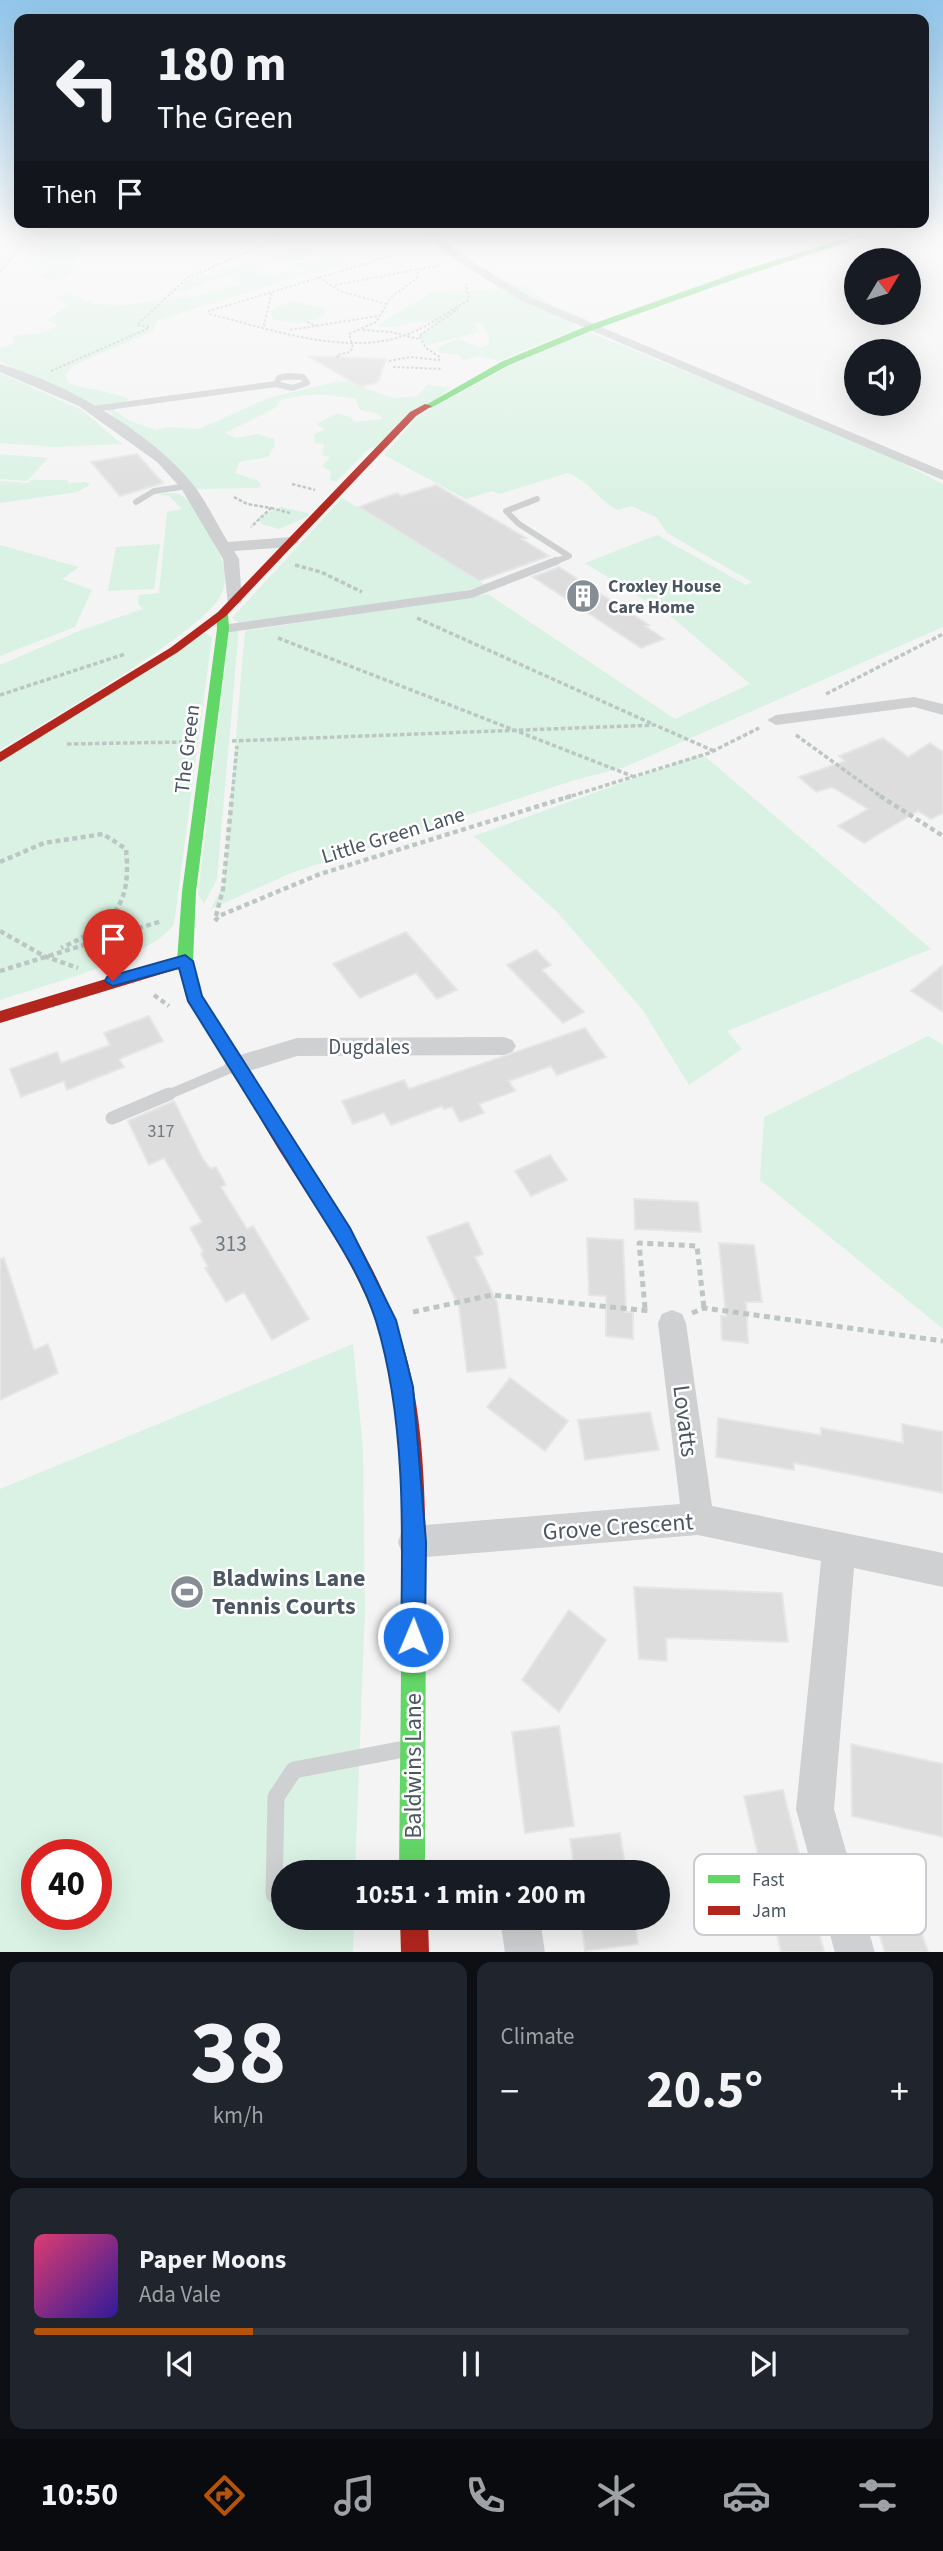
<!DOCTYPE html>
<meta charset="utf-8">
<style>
body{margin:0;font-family:"Source Sans 3",sans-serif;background:#20242c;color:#f1f3f6;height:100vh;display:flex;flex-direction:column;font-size:26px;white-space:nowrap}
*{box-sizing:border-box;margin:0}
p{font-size:23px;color:#9ea1a6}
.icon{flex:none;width:38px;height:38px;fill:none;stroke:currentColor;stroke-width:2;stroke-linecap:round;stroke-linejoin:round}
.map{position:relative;height:1952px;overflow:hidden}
.side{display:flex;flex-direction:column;gap:10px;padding:10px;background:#0d0f14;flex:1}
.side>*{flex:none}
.guide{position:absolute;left:14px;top:14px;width:915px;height:214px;border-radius:14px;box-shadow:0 7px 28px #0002;background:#171b24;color:#f1f3f6;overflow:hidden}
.needle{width:46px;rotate:52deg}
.fabs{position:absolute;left:844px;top:248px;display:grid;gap:14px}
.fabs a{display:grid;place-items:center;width:77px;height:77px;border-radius:50%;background:#171b24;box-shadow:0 7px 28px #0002;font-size:35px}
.speed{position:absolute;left:21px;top:1839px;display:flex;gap:14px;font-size:35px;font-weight:700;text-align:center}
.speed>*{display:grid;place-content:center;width:91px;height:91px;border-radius:50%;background:#171b24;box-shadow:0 7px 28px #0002;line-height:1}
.speed .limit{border:10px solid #d22;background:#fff;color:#111}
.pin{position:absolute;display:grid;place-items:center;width:60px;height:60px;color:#fff;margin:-72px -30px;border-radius:50% 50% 50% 0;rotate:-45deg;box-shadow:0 0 7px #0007}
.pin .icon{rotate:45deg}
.me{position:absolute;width:77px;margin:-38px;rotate:1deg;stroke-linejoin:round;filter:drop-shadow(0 0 5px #0008)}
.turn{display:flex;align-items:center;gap:24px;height:147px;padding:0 28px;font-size:32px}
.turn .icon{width:91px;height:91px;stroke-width:2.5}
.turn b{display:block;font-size:49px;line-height:60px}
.then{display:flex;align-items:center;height:66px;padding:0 28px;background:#0003;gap:14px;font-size:26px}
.big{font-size:52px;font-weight:700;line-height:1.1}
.side .widget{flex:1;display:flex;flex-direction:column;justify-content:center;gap:10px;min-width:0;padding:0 24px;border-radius:14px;background:#20242c}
.side .dial{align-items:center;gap:0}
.dial b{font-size:91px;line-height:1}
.song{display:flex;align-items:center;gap:21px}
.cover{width:84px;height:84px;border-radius:10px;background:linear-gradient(135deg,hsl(340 70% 55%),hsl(250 70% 35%))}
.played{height:7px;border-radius:4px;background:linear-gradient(90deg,#b45309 25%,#363941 25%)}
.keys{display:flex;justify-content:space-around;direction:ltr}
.heat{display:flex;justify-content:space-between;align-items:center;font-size:38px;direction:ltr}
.side .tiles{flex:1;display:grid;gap:10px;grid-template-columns:1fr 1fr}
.widget:last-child{grid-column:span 2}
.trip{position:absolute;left:271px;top:1860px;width:399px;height:70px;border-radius:35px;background:#171b24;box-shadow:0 7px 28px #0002;font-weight:700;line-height:70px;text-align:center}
.dock{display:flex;height:112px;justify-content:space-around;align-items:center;background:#090b0e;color:#9ea1a6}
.dock .icon{width:49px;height:49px}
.dock .on{color:#b45309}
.dock b{font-size:32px;color:#f1f3f6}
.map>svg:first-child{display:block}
</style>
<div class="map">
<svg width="943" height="1953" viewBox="0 0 943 1953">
<rect width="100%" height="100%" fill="#f4f4f4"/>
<path fill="#d9f2e3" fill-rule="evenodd" d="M60 230H89L68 277 49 282 37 275 45 273 46 267 35 266 44 256 29 257V253L40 249V245L46 243 45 234Z
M304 248 317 249 304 258 294 260 296 263 335 259 348 261 347 266 314 273 271 259 289 250Z
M246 263 255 264 259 274C276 274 292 270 307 274L158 320 153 331 72 366 65 375 68 383C88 390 108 390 129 399L114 410 130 421 156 430 169 427 199 429 271 397 335 382 354 381 367 389 393 398 417 396 427 385 451 387 384 445 370 448 336 482 330 480 331 472 322 466 330 457 322 455 324 444 315 443 314 434 325 430 317 424 337 413 351 417 354 422 383 419 378 414 360 410 355 399C328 394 307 392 280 401L277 407 225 433 236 438 257 434 274 439 275 445 268 457 239 462 235 473 257 480 261 485 258 488 193 489 160 458 161 452 103 408 0 362V348L13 344 14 336 44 332 57 326 48 320 68 305 57 298 66 292 94 304 128 305 156 299 194 297 241 283 228 275 185 291H176C194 270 198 278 221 272L219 269Z
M506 281 528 288 554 306 594 322 571 320 577 329 498 361 480 356 464 360 457 354 440 353 437 347 459 339 480 348 488 345 490 341 482 323H474L480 332 427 345 418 335 434 328 435 323C413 317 401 331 376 326L432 292 492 290Z
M291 301 326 309V315C308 324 290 326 272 318L269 311Z
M588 332 865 444 943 484V627L625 767 575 780 291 873 211 909 223 886 245 631 488 594 675 719 750 684 673 618 585 563 657 535 746 585 752 582 667 533 656 517 631 506 618 510C599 501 589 481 568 473L499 494 492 491 466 499 384 455 417 417 509 366Z
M0 373 82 410 122 444 57 447 0 443Z
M0 454 48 458 27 481 0 479Z
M31 480H67L69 483 86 482 90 485 77 492 0 503V481L28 483Z
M176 493C193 498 202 523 211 538 219 552 230 571 222 593 209 629 41 724 0 750V665L79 631 143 609 138 604 139 595 159 593 167 512 182 509 169 496 156 494Z
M342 498 485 585 455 593 240 624 232 618Z
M281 507 308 513 309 516 279 529 261 524 259 517Z
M160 544 154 589 108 591 116 547Z
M0 545 79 567 62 579 92 590 75 627 0 656Z
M239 627 217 879 204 904 198 894 229 633Z
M205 633 212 637 174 924C152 958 41 986 0 1000V758Z
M702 754 931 949 727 1031 742 1049 689 1085 642 1009 558 913 474 836Z
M928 1036 943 1045V1329L760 1180 764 1117Z
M353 1344 363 1450 365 1607 355 1872H284V1918H354L353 1952 0 1953V1489ZM37 1855H96V1914H37Z"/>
<path fill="#ddddde" stroke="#e5e6e7" stroke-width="2" d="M308 356 386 359 378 382 361 387Z
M137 454 163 483 120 496 91 462Z
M436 485 526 538 522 539 549 556 479 581 359 507 397 493 401 496Z
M559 567 649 625 645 626 664 639 641 648 533 577Z
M883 738 908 757 930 743 943 752V813L931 819 918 811 864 843 838 826 868 809 832 787 816 792 799 777 845 761 839 756Z
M406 932 457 990 437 999 416 973 360 998 333 964Z
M536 950 551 965 542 970 584 1012 563 1023 507 965Z
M943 965V1012L911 991Z
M149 1016 163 1041 119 1059 124 1067 67 1090 64 1081 21 1097 10 1069 57 1052 61 1063 110 1045 104 1033Z
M585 1028 606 1057 557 1075 551 1066 509 1081 515 1091 479 1104 484 1113 460 1122 452 1107 444 1109 442 1106 391 1125 384 1113 353 1124 342 1101 404 1080 409 1089Z
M174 1101 203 1159 211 1169 216 1167 226 1185 221 1187 247 1229 253 1226 309 1319 272 1340 244 1292 226 1302 205 1268 208 1267 201 1254 203 1251 190 1228 202 1222 164 1158 149 1165 128 1121Z
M550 1155 567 1180 531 1196 515 1171Z
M634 1199 698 1202 701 1232 635 1229Z
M468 1222 483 1254 475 1257 497 1302 506 1368 467 1372 459 1307 427 1237Z
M587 1238 623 1240 626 1312H633V1339L606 1336V1296L589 1295Z
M719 1243 754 1245 762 1302H746L748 1343 722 1340 721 1316H726Z
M4 1258 34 1350 48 1344 58 1373 0 1400V1259Z
M510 1378 568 1421 545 1451 487 1407Z
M650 1412 659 1450 585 1460 578 1420Z
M718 1418 821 1435V1428L903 1443 902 1424 943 1432V1493L794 1463V1470L716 1457Z
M634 1587 782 1593 788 1642 666 1638 667 1661 639 1659Z
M569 1610 606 1640 559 1712 522 1680Z
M559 1726 574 1826 525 1833 512 1732Z
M851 1744 943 1764V1837L852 1816Z
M783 1790 824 1952H781L744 1796Z
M620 1833 626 1872H575L570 1839Z
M910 1898 928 1952H885L870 1906Z
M581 1918H634L638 1944 585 1951Z"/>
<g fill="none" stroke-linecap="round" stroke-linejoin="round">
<path stroke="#bcc7c4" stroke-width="2" stroke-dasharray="2.5 2" stroke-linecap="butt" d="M24 230 33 233
M391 256 209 311V314C267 328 337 354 397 338 422 331 446 313 469 300L466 284
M0 272 35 230
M318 277 340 291 386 304
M335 285 441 265
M307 322 318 326
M264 326 272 291
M149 327 137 325 187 278 299 230
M290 330 378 316
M363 330 391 332 418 339
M338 358 337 355 350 352 353 347 349 334 376 322 391 297 416 279 419 270
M389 361 410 357 439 360 440 357 426 348 419 336 458 309
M393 367 441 369
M51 371 149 328"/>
<path stroke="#bcc7c4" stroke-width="2.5" stroke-dasharray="3.5 2" stroke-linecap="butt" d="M292 484 315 490
M234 497 247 504 271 508 251 527
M271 508 290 513"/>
<path stroke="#bcc7c4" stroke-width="3.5" stroke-dasharray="4.5 2.5" stroke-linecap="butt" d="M295 565 321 572 362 592
M417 618 655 725
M278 638 632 776
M826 694 943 634
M0 695 125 654
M796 735 883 798
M232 741 655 725 714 751
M67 744 185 742
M232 798 237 746
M565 798 709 753 759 728"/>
<path stroke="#bcc7c4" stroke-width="4.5" stroke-dasharray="5 3.5" stroke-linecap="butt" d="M880 796 943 836
M0 862 44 843 103 834 126 849C132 908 112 924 61 948
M216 916 223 889 232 796
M215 921 219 916 320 874 571 796
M0 931 44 956 78 968
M0 971 162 921
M154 995 169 1006"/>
<path stroke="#bcc7c4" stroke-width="5" stroke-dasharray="6 4.5" stroke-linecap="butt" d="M645 1308 639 1243 697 1246 704 1308
M413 1312 492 1295 650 1311
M692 1313 704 1308 943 1341"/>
<path stroke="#ced0d2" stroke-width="5" d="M282 377H303"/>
<path stroke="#ced0d2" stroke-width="6" d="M288 376 303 377 307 383 292 388 276 384 279 378Z
M93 409 276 384
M537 499 506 511 519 524 569 556 552 563
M136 502 154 491 187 486"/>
<path stroke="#ced0d2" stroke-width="8" d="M223 629 471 594 556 561"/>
<path stroke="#ced0d2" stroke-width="10" d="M165 1096 236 1066"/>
<path stroke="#ced0d2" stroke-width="13" d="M112 1118 169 1094"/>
<path stroke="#ced0d2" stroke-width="17" d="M274 1894 276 1797 294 1770 399 1750"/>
<path fill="#ced0d2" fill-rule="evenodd" d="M418 230H430L468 259 530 297 943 471V480L522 301 460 263Z
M0 364C65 383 148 430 191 482 206 500 216 523 228 542L291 537 299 542 291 547 234 551 239 559 242 601 240 604H228L223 559 181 488 157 462 79 406 0 372Z
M914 697 943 704V715L914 707 776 725 767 720 776 715Z
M504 1037 512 1040 516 1046 512 1052 504 1055 297 1056 236 1075 227 1073 224 1066 227 1059 297 1038Z
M672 1310 682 1314 686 1323 712 1506 943 1553V1587L854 1568 834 1809 875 1953H835L796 1809 821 1561 698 1535 414 1558 402 1554 398 1542 402 1530 414 1526 680 1504 658 1323 662 1314Z
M500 1918H540L545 1953H505Z"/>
<path fill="#63d668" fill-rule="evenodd" d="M872 230H883L744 276 593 330 507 366 431 408 424 406 501 362 587 326 738 272Z
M222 611 228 614 229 629 196 892 193 961 202 996 272 1107 269 1112 263 1114 257 1112 186 997 177 961 182 892 217 629 216 614Z
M414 1563 422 1567 426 1575 425 1872H399L402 1575 406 1567Z"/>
<path fill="#b3261e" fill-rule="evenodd" d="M425 404 432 406 416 416 226 616 178 652 0 762V752L170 648 218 612 410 412Z
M185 955 193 961 191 965 0 1023V1011Z
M263 1100 269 1102C314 1172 364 1240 394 1318 425 1399 425 1490 426 1575L422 1583 414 1587 406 1583 402 1575C403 1478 404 1375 361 1286 331 1223 287 1169 254 1107L257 1102Z
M400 1918H428L429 1953H401Z"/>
</g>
<linearGradient id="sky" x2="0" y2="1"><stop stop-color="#91c6eb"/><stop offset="0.46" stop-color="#fafafa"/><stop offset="1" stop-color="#fafafa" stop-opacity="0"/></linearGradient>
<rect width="943" height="504" fill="url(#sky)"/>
<path fill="#1a73e8" stroke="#114b97" stroke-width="2" d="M185 955 193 961 202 996 350 1228 396 1320 413 1387 426 1542 425 1637 422 1646 413 1649 405 1646 401 1637C403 1535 406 1419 376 1321 361 1273 329 1228 303 1186 265 1124 226 1063 188 1001L179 968 113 986 105 981 107 977Z"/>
<defs>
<g id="building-disc" transform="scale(1.75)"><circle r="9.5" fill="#868d94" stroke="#fff"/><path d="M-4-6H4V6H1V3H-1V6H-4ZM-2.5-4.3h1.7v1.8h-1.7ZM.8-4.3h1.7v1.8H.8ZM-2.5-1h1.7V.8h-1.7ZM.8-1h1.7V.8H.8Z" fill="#fff"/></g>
<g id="stadium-disc" transform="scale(1.75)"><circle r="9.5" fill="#868d94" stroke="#fff"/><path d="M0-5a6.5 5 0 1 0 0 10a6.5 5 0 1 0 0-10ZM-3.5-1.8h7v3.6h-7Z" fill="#fff"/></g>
</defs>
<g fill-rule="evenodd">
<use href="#building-disc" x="583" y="596"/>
<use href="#stadium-disc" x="187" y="1592"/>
</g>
<g text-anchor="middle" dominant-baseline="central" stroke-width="5" stroke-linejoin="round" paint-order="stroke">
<g font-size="18" font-weight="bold" fill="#4a5661" stroke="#fff" text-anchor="start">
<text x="608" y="586">Croxley House<tspan x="608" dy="21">Care Home</tspan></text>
</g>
<g font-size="18" fill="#707881">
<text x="161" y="1131">317</text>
</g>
<g font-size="21" fill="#4a5661" stroke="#fff">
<text transform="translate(187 749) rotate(-83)">The Green</text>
<text transform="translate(393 835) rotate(-17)">Little Green Lane</text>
<text x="369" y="1047">Dugdales</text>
</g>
<g font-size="21" fill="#707881">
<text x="231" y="1244">313</text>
</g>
<g font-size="24" fill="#4a5661" stroke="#fff">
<text transform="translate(685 1421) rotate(83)">Lovatts</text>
<text transform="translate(618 1527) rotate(-4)">Grove Crescent</text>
<text transform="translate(413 1766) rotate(-90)">Baldwins Lane</text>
</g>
<g font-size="24" font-weight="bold" fill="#4a5661" stroke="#fff" text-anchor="start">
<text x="212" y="1578">Bladwins Lane<tspan x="212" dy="28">Tennis Courts</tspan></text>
</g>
</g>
<rect x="694" y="1854" width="232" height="81" rx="10" fill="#fff" stroke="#c9ccd0" stroke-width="2"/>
<rect x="708" y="1875" width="32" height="8" fill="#63d668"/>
<rect x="708" y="1906" width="32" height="9" fill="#b3261e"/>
<g font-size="19" fill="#4a5661">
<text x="752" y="1886">Fast</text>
<text x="752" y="1917">Jam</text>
</g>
</svg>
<div class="fabs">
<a><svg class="needle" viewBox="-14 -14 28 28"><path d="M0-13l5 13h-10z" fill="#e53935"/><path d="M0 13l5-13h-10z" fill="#9ea1a6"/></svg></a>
<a><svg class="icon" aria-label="sound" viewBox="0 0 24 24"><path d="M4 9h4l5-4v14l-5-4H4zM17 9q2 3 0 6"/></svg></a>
</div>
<div class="speed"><div class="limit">40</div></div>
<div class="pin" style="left:113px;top:981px;background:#d93025"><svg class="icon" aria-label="arrive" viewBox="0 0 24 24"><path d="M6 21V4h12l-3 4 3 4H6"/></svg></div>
<svg class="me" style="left:413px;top:1637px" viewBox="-20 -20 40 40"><circle r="17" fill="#1a73e8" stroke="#fff" stroke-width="3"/><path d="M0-11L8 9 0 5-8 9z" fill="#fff"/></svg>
<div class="trip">10:51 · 1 min · 200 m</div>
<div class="guide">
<div class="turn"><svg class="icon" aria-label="left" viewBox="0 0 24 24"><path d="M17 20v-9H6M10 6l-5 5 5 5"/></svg><div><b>180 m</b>The Green</div></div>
<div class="then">Then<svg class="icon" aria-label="arrive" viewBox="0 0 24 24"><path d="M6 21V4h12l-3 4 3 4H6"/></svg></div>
</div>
</div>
<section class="side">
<div class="tiles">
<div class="widget dial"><b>38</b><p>km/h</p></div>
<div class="widget"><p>Climate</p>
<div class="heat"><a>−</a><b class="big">20.5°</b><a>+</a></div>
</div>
<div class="widget">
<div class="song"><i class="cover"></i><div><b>Paper Moons</b><p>Ada Vale</p></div></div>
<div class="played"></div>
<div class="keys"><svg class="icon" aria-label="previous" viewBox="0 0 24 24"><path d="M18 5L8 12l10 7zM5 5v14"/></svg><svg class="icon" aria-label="pause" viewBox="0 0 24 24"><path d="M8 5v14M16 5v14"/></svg><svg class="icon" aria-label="next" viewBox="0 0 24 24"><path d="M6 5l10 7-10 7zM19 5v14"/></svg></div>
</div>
</div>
</section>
<nav class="dock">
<b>10:50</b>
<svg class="icon on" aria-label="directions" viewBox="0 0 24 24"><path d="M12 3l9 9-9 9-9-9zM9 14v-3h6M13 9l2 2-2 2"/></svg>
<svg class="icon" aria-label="music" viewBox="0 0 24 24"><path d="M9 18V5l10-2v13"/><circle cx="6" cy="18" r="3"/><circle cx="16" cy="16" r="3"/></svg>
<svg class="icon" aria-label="phone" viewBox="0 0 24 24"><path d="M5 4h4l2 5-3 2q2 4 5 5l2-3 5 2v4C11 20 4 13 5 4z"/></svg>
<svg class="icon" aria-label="climate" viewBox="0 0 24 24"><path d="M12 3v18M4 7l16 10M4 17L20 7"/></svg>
<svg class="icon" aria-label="car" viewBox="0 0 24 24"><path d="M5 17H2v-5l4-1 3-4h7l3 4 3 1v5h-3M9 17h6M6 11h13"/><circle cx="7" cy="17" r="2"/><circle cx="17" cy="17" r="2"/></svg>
<svg class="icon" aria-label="filters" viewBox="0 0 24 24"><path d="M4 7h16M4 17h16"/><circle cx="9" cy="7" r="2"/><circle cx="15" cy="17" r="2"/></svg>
</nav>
